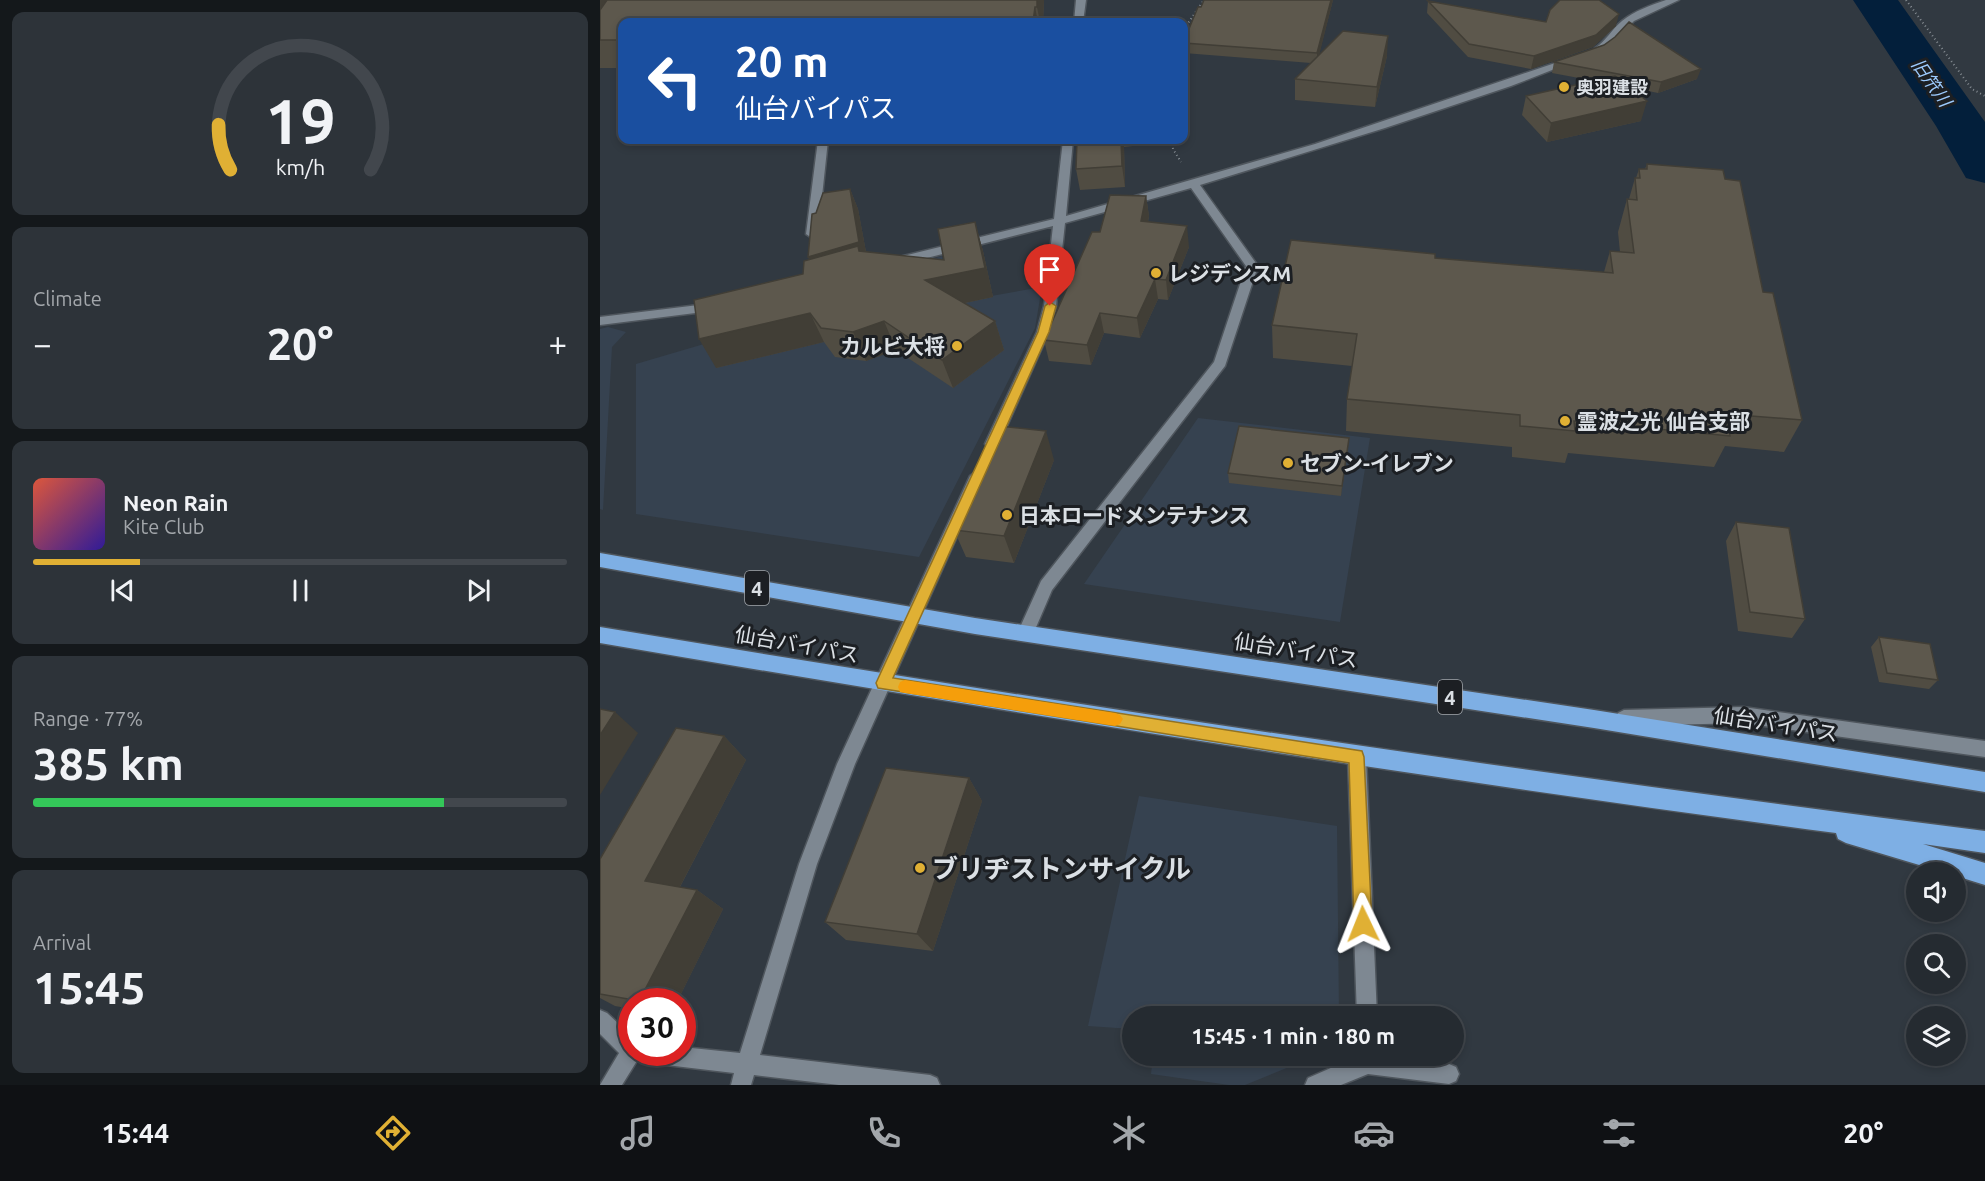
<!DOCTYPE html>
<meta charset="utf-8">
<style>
body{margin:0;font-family:Ubuntu,"Noto Sans JP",sans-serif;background:#2d3339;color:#f1f3f6;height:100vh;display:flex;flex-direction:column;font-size:22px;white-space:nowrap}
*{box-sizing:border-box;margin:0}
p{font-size:20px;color:#a3a7ab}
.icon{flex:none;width:33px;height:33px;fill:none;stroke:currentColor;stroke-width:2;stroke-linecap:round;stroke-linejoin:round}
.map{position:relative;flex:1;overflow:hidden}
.details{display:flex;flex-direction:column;gap:12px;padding:12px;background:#14181b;width:600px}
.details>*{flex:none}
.top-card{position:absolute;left:18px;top:18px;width:570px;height:126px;border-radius:12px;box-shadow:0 3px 9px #0003,0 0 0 2px #42474d;background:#1a4fa0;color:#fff;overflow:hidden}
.fabs{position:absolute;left:1306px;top:862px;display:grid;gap:12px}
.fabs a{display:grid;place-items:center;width:60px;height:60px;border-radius:50%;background:#252b31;box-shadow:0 3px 9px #0003,0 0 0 2px #42474d;font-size:30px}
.speed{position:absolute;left:18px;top:988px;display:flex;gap:12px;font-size:30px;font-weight:700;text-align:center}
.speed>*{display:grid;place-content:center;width:78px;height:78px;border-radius:50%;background:#252b31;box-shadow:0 3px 9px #0003,0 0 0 2px #42474d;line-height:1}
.speed .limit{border:9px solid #d22;background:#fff;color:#111}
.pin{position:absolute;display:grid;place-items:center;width:51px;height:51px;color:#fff;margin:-62px -26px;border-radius:50% 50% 50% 0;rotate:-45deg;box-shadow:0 0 6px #0007}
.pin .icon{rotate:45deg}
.me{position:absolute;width:66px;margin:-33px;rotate:358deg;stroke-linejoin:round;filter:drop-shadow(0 0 4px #0008)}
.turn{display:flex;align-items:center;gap:21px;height:126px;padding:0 18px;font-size:27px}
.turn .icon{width:78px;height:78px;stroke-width:2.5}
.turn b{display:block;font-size:42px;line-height:51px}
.big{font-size:45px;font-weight:600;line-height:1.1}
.details .tile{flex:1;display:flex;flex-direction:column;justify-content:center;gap:9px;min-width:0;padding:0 21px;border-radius:12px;background:#2d3339}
.details .dial{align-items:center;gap:0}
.dial svg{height:156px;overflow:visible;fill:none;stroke:#42474d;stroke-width:7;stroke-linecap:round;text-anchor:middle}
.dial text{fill:#f1f3f6;stroke:none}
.song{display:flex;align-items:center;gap:18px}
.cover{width:72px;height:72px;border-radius:9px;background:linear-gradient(135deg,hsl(10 70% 55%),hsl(250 70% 35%))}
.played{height:6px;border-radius:3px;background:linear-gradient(90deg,#e0b034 20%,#42474d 20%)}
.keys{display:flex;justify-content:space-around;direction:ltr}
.heat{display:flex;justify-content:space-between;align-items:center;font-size:33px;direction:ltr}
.charge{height:9px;border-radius:4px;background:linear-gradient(90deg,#34c759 77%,#42474d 0)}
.trip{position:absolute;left:522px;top:1006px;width:342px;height:60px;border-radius:30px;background:#252b31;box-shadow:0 3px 9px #0003,0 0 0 2px #42474d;font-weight:600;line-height:60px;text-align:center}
.tabs{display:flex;height:96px;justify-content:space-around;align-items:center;background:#0f1114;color:#a3a7ab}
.tabs .icon{width:42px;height:42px}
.tabs .active{color:#e0b034}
.tabs b{font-size:27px;color:#f1f3f6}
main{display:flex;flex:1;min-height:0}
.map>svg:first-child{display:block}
</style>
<main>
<section class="details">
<div class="tile dial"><svg viewBox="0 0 100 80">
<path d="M14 69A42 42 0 1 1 86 69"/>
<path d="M14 69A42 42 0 0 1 8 46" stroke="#e0b034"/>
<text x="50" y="56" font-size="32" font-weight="700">19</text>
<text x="50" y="72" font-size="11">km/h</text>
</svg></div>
<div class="tile"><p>Climate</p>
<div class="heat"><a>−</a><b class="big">20°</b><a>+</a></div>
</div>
<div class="tile">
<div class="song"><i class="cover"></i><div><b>Neon Rain</b><p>Kite Club</p></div></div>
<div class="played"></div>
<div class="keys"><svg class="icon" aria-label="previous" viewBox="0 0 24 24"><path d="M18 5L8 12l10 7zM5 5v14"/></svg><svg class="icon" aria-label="pause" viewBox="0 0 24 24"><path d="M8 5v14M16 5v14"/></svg><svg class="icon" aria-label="next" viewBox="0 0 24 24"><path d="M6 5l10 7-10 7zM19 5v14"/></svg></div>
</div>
<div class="tile"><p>Range · 77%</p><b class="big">385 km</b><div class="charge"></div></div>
<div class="tile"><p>Arrival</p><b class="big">15:45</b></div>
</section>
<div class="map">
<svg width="1385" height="1085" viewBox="0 0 1385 1085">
<rect width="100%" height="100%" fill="#313941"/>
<path fill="#364250" d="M342 256 352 303 442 287 435 328 319 557 36 514V364L104 344 127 319Z
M8 327 26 332 12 347 3 510 0 509V329Z
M598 418 770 438 740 622 484 584Z
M539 796 737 826 739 1017H532V1029L488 1026Z
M553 1056H716L645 1085H629L551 1074Z"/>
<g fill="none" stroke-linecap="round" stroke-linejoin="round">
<path fill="#031f3b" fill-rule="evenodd" d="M1253 0H1298L1385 122V183L1366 178 1336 126Z"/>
<g stroke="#4f565d" stroke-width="3">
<path id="minor" d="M476 0H486L483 22H474Z
M1066 0H1079L1034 21 1006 49 995 52V48C1006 41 1012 29 1022 21 1034 11 1051 5 1066 0Z
M967 59 975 61 911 86 785 128 600 185 658 266 625 366 452 590 431 639 425 641 419 639 417 634 441 581 614 362 646 266 591 188 465 223 456 306 449 332 399 444 392 449 385 444 437 332 444 306 453 226 295 266 289 262 291 259 454 219 463 140H473L466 216 715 144Z
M150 140H166L161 143Z
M218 140H228L218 234 212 238 206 234Z
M115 303 119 304 121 307 119 310 0 325V317Z
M377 471 384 476 255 764 217 864 160 1055 330 1075 337 1078 340 1085H239L154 1075 151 1085H131L134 1073 49 1063 42 1060 40 1056 22 1085H0L19 1053 0 1034V1010L7 1013 32 1036V1053H82V1047L140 1053 199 864 237 764 370 476Z
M1143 707 1385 741V757L1143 723 1024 726 1018 723 1016 718 1018 713 1024 710Z
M757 749 763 751 766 757 777 1017H757L748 757 751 751Z
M758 1056H787L849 1064 856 1067 859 1074 856 1081 849 1084 768 1074 741 1085H705L708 1078Z"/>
</g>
<g stroke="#4f565d" stroke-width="3">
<path id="highway" d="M0 553 375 618 994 710 1385 772V792L994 728 375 634 0 567Z
M0 627C460 704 922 772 1385 831V853L1323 844 1385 863V885L1356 876V873H1346L1246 843 1238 839 1236 833C822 778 411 713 0 643Z"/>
</g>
<path stroke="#868d93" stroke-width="2" stroke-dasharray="1 3" stroke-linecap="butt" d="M1306 0 1372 89 1385 96
M584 29 604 0
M572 140 573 149 581 162"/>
<use href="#minor" fill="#7e8892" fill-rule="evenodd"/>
<use href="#highway" fill="#7eafe4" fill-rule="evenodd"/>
</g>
<path fill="#504c42" d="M0 0H444L443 22H22V68H0Z
M604 0H733L719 54 787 56 775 107 695 100V79L711 63 584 53V41Z
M828 1 946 22 1016 26 993 47 931 69 868 57 827 13Z
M954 62 1097 79 1058 93 1029 87 1041 121 947 142 922 115 926 96 995 81 952 73Z
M477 140H534L533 146 524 147 525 187 480 190 476 169Z
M1047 164 1125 179 1163 292 1202 420 1184 452 1125 446 1114 467 968 453 965 463 912 457V447L746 431 747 399 752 366 673 358 672 325 835 258 1004 272 1010 251 1020 252 1018 232 1027 199H1029L1035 178H1036L1039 169H1045Z
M250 189 258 209 266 252 344 260 375 222 383 251 393 297 365 303 395 321 404 350 353 388 296 350 266 361 235 357 224 342 116 368 203 274 209 259 208 257 216 213Z
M546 196 549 216 548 222 589 247 568 300 558 299 540 338 504 333 491 365 449 361 444 340 500 232Z
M748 448 741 496 629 483 628 473Z
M454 460 414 563 366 557 354 530Z
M1136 522 1205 619 1192 638 1138 631 1126 541Z
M1279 637 1338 680 1329 689 1279 682 1271 647Z
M124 736 146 760 80 887 97 890 123 909 77 1002H32V1009L15 1006 0 998V859Z
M369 778 382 801 333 951 246 940 225 922Z"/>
<path fill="#413e36" d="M0 0H27L0 37Z
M437 0H444L443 22H440L437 7Z
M731 0H733L717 64V53Z
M435 7 438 22H433Z
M1019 14 1016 26 993 47 931 69 934 56Z
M788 36 787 56 775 107 777 87Z
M1101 69 1097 79 1058 93 1061 82Z
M1047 101 1041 121 947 142 951 123Z
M521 140H523L524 147 525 187 522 166Z
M250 189 258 209 268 263 218 278 208 257Z
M546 196 549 216 544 241 541 221Z
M375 222 383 251 393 297 336 309 325 280 385 268Z
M587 226 589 247 568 300 566 280Z
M555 279 558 299 540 338 537 318Z
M210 313 224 342 116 368 99 339Z
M500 313 504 333 491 365 487 345Z
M284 321 296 350 266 361 253 332Z
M395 321 404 350 353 388 342 360Z
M446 431 454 460 414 563 404 536Z
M749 438 748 448 741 496 742 486Z
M15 712 38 733 0 795V735Z
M124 736 146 760 73 900 45 881Z
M369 778 382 801 333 951 317 934Z
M97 890 123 909 77 1002 39 1001Z"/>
<path fill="#5d584d" stroke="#413e36" stroke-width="1.5" d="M7 0H437V7H435L433 22H22V40H0V10Z
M604 0H731L717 53 584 43V41L598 7H601Z
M960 0H999L1019 14 996 35 934 56 869 44 828 1 946 22 950 10Z
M1029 22 1101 69 1061 82 954 62 1004 45 1015 37Z
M743 31 788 36 777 87 695 79Z
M1015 76 1047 101 951 123 926 96Z
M477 140H521L522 166 476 169Z
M1047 164 1123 170 1125 179 1140 181 1163 292 1173 293 1202 420 1126 414 1130 436 974 421 975 431 920 426V415L747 399 757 334 672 325 691 240 835 254V258L1013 273 1010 251 1034 253 1027 199 1037 200 1035 178H1040L1039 169H1047Z
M250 189 259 242 208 257 212 214 216 213 223 193Z
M510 195 546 196 541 221 587 226 566 280 555 279 537 318 500 313 487 345 444 340 492 232H500Z
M375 222 385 268 325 280 395 321 342 360 284 321 253 332 221 328 210 313 99 339 94 300 203 274 204 261 258 246 259 251 344 260 338 229Z
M399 426 446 431 404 536 354 530Z
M639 426 749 438 742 486 628 473Z
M1136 522 1189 528 1205 619 1150 612Z
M1279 637 1330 644 1338 680 1287 673Z
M0 709 15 712 0 735Z
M76 728 124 736 45 881 97 890 39 1001 0 994V859Z
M286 768 369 778 317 934 225 922Z"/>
<path fill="#e0b034" stroke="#927222" stroke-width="1.5" d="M450 302 456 306 449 332 293 678 762 751 764 757 772 924 769 931 763 933 757 931 754 924 749 763 278 688 276 683 438 332 445 306Z"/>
<path fill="#f59e0b" d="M305 680 515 713 520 715 523 719 520 724 515 726 305 693 300 692 298 687 300 682Z"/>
<g fill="#e0b034" stroke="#1c1f23" stroke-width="2">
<circle cx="964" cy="87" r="6"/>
<circle cx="556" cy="273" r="6"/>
<circle cx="357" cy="346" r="6"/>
<circle cx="965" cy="421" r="6"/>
<circle cx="688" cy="463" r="6"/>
<circle cx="407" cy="515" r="6"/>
<circle cx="320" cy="868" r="6"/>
</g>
<g text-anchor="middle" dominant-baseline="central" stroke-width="6" stroke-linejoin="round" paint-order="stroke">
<g font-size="18" font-style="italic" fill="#9ccafd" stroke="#1c1f23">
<text transform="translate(1332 82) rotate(55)">旧笊川</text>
</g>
<g font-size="18" font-weight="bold" fill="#dbe0e5" stroke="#1c1f23" text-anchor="start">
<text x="976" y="87">奥羽建設</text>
</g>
<g fill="#1c1f23" stroke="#a2a6ab" stroke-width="1.5">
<rect x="145" y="571" width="24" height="34" rx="4.5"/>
<rect x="838" y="680" width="24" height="34" rx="4.5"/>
</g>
<g font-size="20" font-weight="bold" fill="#dbe0e5">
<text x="157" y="588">4</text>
<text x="850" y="697">4</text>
</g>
<g font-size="21" font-weight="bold" fill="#dbe0e5" stroke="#1c1f23" text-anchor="start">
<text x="568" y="273">レジデンスM</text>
<text x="345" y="346" text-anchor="end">カルビ大将</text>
<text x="977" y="421">霊波之光 仙台支部</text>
<text x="700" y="463">セブン-イレブン</text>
<text x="419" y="515">日本ロードメンテナンス</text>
</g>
<g font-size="21" fill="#dbe0e5" stroke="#1c1f23">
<text transform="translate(197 644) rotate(10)">仙台バイパス</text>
<text transform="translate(696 650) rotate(9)">仙台バイパス</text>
<text transform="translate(1176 724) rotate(9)">仙台バイパス</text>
</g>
<g font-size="26" font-weight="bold" fill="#dbe0e5" stroke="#1c1f23" text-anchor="start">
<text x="332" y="868">ブリヂストンサイクル</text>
</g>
</g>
</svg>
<div class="fabs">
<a><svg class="icon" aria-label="sound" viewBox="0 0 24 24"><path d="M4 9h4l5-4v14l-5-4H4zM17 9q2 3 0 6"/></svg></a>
<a><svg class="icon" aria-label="search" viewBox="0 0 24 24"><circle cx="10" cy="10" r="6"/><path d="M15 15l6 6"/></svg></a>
<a><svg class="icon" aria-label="layers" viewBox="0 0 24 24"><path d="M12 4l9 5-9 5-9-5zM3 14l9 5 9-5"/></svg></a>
</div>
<div class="speed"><div class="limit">30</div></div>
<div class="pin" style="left:450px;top:306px;background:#d93025"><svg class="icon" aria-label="arrive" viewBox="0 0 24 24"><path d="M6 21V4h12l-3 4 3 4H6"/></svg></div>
<svg class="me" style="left:763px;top:924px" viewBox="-20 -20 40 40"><path d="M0-17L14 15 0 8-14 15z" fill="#e0b034" stroke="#fff" stroke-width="4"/></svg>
<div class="trip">15:45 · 1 min · 180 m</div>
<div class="top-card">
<div class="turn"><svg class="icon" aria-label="left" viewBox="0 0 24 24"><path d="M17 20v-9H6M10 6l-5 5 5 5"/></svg><div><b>20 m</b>仙台バイパス</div></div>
</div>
</div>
</main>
<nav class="tabs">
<b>15:44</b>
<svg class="icon active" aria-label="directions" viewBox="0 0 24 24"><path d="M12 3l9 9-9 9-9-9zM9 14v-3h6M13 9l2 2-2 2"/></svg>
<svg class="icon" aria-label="music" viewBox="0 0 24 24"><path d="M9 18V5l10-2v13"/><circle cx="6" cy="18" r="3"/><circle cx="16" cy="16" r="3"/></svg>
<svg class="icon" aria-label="phone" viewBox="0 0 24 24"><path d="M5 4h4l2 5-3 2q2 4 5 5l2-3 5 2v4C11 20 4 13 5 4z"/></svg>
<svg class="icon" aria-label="climate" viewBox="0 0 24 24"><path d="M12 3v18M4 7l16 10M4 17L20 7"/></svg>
<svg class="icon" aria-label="car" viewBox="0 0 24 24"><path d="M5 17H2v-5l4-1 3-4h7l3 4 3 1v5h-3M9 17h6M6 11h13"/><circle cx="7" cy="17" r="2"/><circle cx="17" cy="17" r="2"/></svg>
<svg class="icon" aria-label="filters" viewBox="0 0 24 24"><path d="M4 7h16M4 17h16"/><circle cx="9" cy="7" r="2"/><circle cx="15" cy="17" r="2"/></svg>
<b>20°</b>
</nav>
